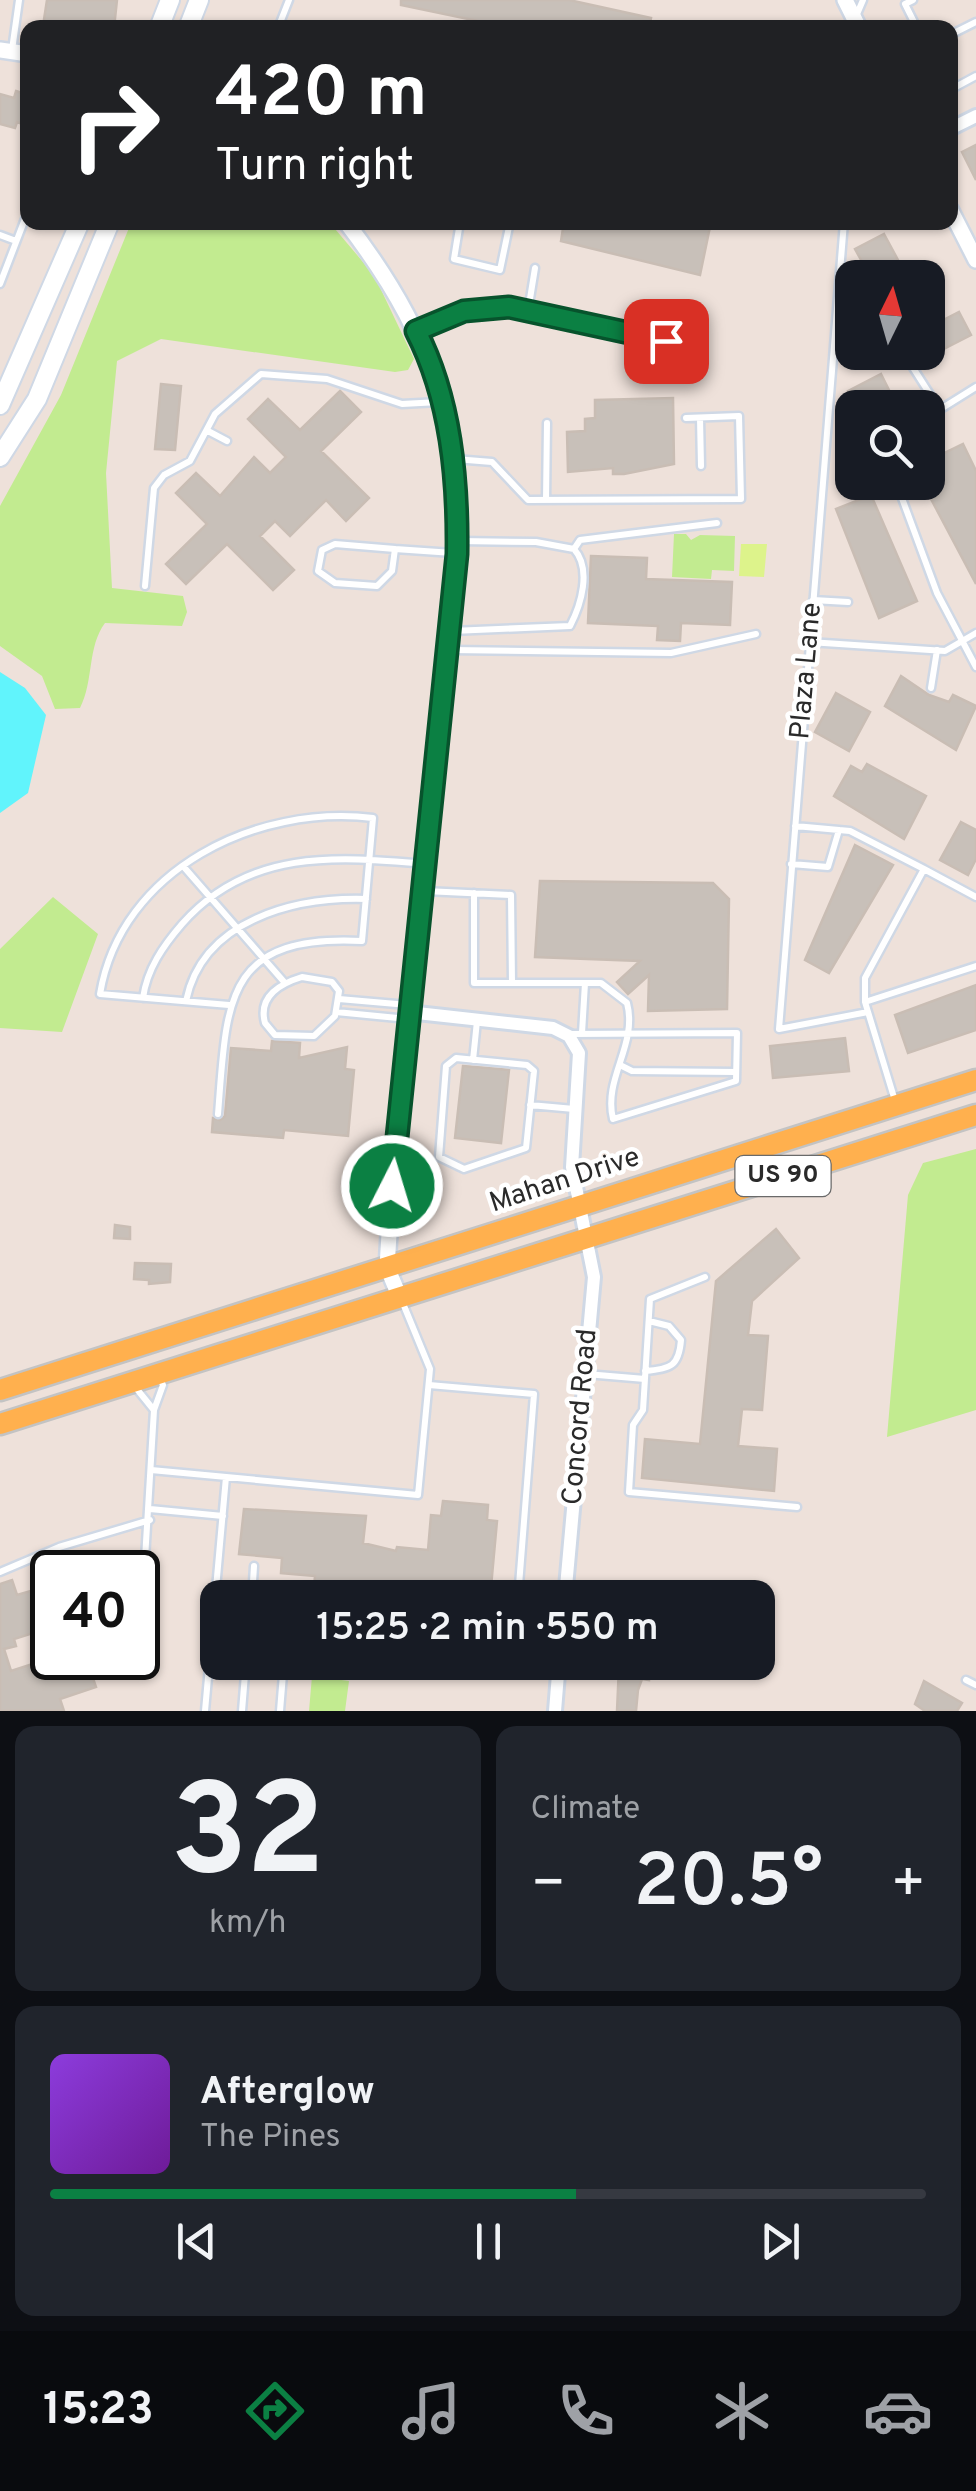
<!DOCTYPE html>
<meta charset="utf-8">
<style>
body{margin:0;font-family:Overpass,sans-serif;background:#20242c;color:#f1f3f6;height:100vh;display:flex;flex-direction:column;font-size:38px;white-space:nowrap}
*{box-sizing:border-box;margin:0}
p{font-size:32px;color:#9ea1a6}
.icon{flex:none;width:55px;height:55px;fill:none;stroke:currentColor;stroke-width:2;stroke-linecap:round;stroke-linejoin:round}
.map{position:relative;height:1711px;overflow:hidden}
.drawer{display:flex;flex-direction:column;gap:15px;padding:15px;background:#0d0f14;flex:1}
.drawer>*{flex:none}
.top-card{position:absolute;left:20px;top:20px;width:938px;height:210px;border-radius:20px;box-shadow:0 2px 8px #0004;background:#202124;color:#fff;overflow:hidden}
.needle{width:65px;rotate:5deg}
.tools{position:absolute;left:835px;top:260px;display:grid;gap:20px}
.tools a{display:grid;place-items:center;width:110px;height:110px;border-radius:20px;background:#171b24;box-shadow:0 2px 8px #0004;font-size:50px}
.speed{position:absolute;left:30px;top:1550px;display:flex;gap:20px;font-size:50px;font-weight:700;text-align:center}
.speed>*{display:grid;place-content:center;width:130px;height:130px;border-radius:50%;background:#171b24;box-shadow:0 2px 8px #0004;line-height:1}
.speed .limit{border:5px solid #111;border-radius:15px;background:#fff;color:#111}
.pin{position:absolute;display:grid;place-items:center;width:85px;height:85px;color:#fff;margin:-42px;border-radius:20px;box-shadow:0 5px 15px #0006}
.me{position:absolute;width:110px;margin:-55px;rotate:5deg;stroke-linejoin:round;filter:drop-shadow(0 0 8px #0008)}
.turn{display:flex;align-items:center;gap:35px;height:210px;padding:0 30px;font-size:45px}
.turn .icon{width:130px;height:130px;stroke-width:2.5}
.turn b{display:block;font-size:70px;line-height:85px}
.big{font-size:75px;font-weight:600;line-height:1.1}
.drawer .tile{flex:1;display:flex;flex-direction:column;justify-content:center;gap:15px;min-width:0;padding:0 35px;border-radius:20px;background:#20242c}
.drawer .dial{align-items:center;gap:0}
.dial b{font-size:130px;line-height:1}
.song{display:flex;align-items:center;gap:30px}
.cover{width:120px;height:120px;border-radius:15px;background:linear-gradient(135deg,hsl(270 70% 55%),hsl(280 70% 35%))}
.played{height:10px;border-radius:5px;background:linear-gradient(90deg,#0b8043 60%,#363941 60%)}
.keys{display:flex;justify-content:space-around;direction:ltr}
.heat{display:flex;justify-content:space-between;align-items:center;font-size:55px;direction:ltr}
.drawer .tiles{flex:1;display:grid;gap:15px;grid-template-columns:1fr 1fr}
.tile:last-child{grid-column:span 2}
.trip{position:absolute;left:200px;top:1580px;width:575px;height:100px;border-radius:20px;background:#171b24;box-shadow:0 2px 8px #0004;font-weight:600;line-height:100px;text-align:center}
.menu{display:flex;height:160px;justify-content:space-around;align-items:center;background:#090b0e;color:#9ea1a6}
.menu .icon{width:70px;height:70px}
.menu .selected{color:#0b8043}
.menu b{font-size:45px;color:#f1f3f6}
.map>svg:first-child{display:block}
</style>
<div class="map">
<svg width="976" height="1711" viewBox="0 0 976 1711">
<rect width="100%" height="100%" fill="#eee1da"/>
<path fill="#c2eb90" d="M131 223H330L374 275 414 359 408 370 395 372 161 339 117 361 106 473 112 588 183 596 187 612 182 626 105 623C87 647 94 681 80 708L55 709 42 676 0 646V506L61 395Z
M674 534H686L691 540 700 535 735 536 734 571 712 570 711 579 672 577Z
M53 897 98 934 62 1032 0 1028V949Z
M976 1149V1410L887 1437 908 1195 923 1163Z
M312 1676 349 1681 345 1711H309Z"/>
<path fill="#ddf38b" d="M741 544H767L764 577 739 576Z"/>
<path fill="#61f4fc" d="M0 672 25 688 46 715 28 793 0 813Z"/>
<path fill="#c8c0b9" stroke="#c9bdb4" stroke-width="2.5" d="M47 0H117L114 28 43 26Z
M401 0H569L651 18 649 28H511L401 5Z
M16 91 28 95V126L17 122 15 128 0 124V94L14 98Z
M976 145V180L962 152Z
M564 222H635L666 229 668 223 711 222 700 275 561 241Z
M884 234 898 260 907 278H871L855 249Z
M959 312 971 335 928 357V328Z
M881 374 898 408H856L848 391Z
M161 384 181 386 175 450 155 449Z
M340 391 361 412 321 451 369 498 346 521 326 500 290 536 275 521 260 536 294 570 273 590 227 544 186 584 166 564 207 524 176 493 196 473 220 496 254 457 270 473 286 457 248 419 268 399 300 430Z
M673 398 674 464 624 474H613V468L568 472 567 432 585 431V419L595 418V400Z
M963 444 976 471V584L922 482H928V461Z
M871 495 917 601 879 618 836 509Z
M591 556 647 558 646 579 732 582 730 625 681 623 680 641 657 640 658 626 588 623Z
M901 676 929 695 949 702 953 695 976 706 956 750 885 706Z
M836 693 870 712 849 751 815 732Z
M867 764 926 796 904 839 834 796 851 766 862 772Z
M961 822 976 830V859L968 875 940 860Z
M855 845 893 865 829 973 805 960Z
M540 881 713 883 729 899 727 1009 648 1011 649 975 628 994 617 982 640 961 535 957Z
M976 985V1030L908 1053 895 1015Z
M845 1038 849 1071 773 1078 770 1046Z
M272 1041 300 1043 299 1058 347 1047 345 1069 354 1070 348 1136 284 1130 283 1138 212 1132 213 1118 220 1120 225 1116 231 1048 271 1051Z
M463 1066 509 1070 501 1143 455 1138Z
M115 1225 130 1227V1239L114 1238Z
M776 1229 799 1258 752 1301 748 1335 768 1336 762 1410 742 1409 738 1446 777 1449 774 1491 642 1478 645 1439 700 1444 716 1281Z
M135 1263 171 1264 170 1282 149 1284V1280L134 1279Z
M443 1501 488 1505 487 1520 497 1521 490 1598H386L387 1584 350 1581 349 1598H313L315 1576 281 1573 282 1558 239 1554 244 1509 366 1516 363 1543 396 1551 397 1547 428 1550 431 1515 441 1516Z
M12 1580 17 1595 34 1590 46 1629 14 1639 16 1646 4 1649 11 1671 51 1658H86L96 1687 60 1699 64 1711H0V1584Z
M619 1666 650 1669 649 1680 642 1679 638 1690 636 1711H617Z
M924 1681 962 1703 957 1711H925L915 1704Z"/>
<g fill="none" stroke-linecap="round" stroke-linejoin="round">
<g stroke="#cfd8e5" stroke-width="11">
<path id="service" d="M913 0 905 4 917 28
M857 14 863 0
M278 28 289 0
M950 35 976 22
M12 50 19 0
M950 90 976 76
M460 222 454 259 500 270 510 222
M844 222 779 1029 868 1012
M0 235 16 241
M0 284 28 211
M839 294 852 306
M528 311 535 268
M416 331 464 311 509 307 666 341 669 323
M903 352 940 410
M928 417 976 387
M700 418 701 466
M208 431 227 441
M455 459 492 462 528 500 741 499 739 416 686 418
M896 482 937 593 976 667
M546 500 547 423
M335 544 395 549 392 571 377 586 335 583 318 571 322 550Z
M395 549 453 553
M574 549 580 540 717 523
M145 586 154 488 164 475 190 461 215 414 261 374 327 379 402 404 439 402
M813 600 848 602
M452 631 570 626C581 605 592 569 574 549L536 542 459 541
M809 642 945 651 976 633
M450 650 671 653 756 634
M931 688 937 650
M795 826 850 831 924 869
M791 864 828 867 839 830
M183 866 285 983
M425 891 511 895 512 983
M474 893V983H601L627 1003C638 1045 603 1078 613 1119L736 1081 737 1033 570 1034
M302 977 332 982 339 991 335 1016 314 1036 275 1035 265 1023C258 997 279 984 302 977Z
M143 998C147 969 163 946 182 924 248 849 335 856 426 864
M339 999 408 1005
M186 1001C203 919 296 897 366 899
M865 1002 976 966
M336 1012 408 1019
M582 1033 585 983
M456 1058 527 1065 534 1071 526 1148 464 1169 439 1157 446 1066Z
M473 1060 477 1021
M620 1065 632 1071 736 1072
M896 1104 865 1002V978L924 869 976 897
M530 1105 574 1109
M218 1114C227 1003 223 934 362 941L373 818C257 804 121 869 100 994L229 1005
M705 1277 650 1299 643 1410 633 1425 629 1492 797 1507
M645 1371C671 1369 679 1366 681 1340L669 1326 649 1321
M586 1374 645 1379
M429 1385 534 1394 518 1598
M136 1388 153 1409
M151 1470 418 1495 430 1369 402 1301
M150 1509 223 1516
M47 1554 52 1574
M0 1572 59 1547 150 1520
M252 1598 254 1566
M290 1598 291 1591
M138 1600 143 1592 154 1410 163 1385 159 1376
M400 1662 512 1673 513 1662
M966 1680 976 1685
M205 1711 226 1477
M242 1711 246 1662
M280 1711 284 1662"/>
</g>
<g stroke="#cfd8e5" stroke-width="18">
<path id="minor" d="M950 129 976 116
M408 1012 553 1028 569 1036 579 1053 572 1167 594 1277 565 1598
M555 1711 559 1662"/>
</g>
<g stroke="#cfd8e5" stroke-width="20">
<path id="tertiary" d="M845 0 859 28
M0 50 28 54
M950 209 976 260
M346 222C392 282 428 343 445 417 471 531 449 648 436 763 421 904 405 1045 392 1186L387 1267 400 1298"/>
</g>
<g stroke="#cfd8e5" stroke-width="22">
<path id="secondary" d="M159 28 170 0
M188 28 199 0
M0 405 80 222
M0 457 37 399 110 222"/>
</g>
<g stroke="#c3c3c3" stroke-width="25">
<path id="primary" d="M0 1390 976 1080
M0 1424 976 1115"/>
</g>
<use href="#service" stroke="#fff" stroke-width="6"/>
<use href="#minor" stroke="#fff" stroke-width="12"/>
<use href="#tertiary" stroke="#fff" stroke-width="15"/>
<use href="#secondary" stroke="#fff" stroke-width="18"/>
<use href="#primary" stroke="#ffb04e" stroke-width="20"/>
</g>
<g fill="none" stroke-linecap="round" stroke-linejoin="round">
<g stroke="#07532c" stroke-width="25">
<path id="route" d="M392 1186 457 554C458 479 451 399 416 331L464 311 509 307 666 341"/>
</g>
<use href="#route" stroke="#0b8043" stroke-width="18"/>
</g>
<g text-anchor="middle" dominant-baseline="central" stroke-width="9" stroke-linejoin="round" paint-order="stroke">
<rect fill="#fff" stroke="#6a6a6a" stroke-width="2.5" x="735.5" y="1156" width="95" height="40" rx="8"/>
<g font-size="25" font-weight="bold" fill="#2a2a2a">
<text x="783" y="1176">US 90</text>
</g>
<g font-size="28" fill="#2a2a2a" stroke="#fff">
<text transform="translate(807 671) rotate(-85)">Plaza Lane</text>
<text transform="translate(565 1181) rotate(-18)">Mahan Drive</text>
<text transform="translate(581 1417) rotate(-85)">Concord Road</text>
</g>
</g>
</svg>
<div class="tools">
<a><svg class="needle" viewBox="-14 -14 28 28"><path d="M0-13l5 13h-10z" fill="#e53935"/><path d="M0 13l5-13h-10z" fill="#9ea1a6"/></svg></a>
<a><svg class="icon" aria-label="search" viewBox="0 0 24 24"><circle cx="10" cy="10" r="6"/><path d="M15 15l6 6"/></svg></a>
</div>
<div class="speed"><div class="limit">40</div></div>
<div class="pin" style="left:666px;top:341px;background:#d93025"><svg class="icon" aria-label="arrive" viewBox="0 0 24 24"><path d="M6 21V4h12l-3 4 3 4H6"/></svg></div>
<svg class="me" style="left:392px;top:1186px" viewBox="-20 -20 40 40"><circle r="17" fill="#0b8043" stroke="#fff" stroke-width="3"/><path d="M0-11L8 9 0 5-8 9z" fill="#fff"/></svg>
<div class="trip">15:25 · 2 min · 550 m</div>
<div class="top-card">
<div class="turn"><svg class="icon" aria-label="right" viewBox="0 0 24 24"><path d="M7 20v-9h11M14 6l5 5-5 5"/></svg><div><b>420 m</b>Turn right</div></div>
</div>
</div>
<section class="drawer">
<div class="tiles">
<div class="tile dial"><b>32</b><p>km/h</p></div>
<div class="tile"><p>Climate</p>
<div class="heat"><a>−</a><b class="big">20.5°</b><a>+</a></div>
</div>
<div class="tile">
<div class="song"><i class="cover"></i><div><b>Afterglow</b><p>The Pines</p></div></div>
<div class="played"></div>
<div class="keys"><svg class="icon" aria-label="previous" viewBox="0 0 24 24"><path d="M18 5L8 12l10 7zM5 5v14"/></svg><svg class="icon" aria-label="pause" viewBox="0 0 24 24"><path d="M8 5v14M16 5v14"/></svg><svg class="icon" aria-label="next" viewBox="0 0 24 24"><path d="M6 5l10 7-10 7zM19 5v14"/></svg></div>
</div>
</div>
</section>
<nav class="menu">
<b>15:23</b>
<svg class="icon selected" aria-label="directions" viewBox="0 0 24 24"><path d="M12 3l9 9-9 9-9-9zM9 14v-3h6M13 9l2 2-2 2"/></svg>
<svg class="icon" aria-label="music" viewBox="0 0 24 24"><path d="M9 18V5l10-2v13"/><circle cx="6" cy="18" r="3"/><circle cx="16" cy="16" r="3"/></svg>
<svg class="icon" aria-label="phone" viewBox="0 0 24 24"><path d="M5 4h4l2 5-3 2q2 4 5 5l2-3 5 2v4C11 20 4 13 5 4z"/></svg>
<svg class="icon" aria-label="climate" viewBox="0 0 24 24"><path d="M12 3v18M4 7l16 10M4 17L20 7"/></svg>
<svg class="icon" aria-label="car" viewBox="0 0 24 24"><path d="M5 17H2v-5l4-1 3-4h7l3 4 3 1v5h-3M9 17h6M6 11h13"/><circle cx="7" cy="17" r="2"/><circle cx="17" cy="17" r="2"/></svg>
</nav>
